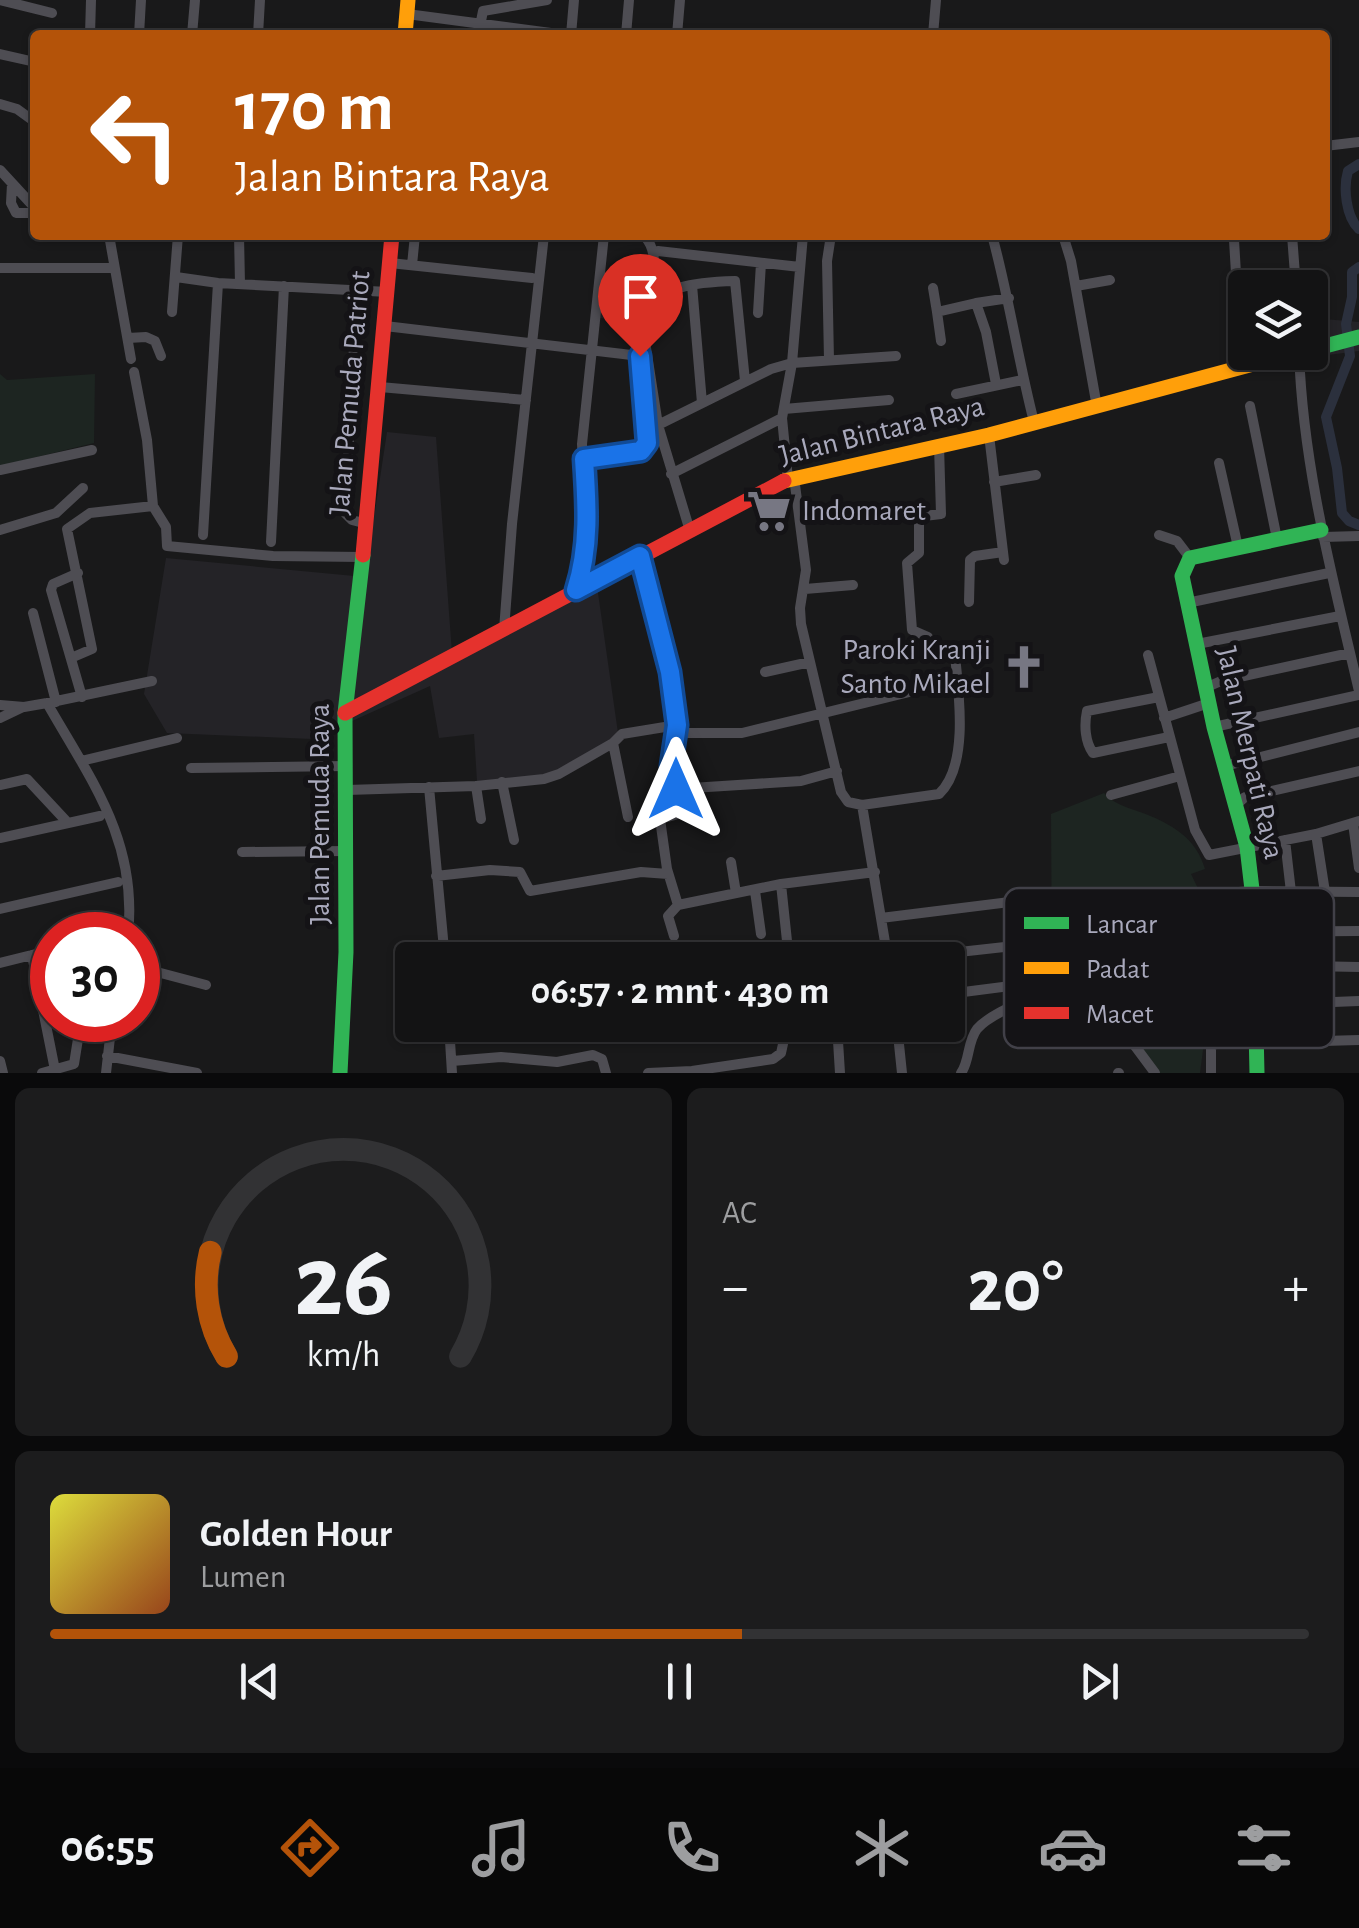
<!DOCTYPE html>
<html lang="id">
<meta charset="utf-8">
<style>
body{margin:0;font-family:"Alegreya Sans",sans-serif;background:#1c1c1d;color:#f1f3f6;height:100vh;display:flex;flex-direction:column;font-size:38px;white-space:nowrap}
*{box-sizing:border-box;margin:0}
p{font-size:32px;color:#9d9ea0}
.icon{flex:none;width:55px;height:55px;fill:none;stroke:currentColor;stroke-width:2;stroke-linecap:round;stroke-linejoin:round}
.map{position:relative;height:1073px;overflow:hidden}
.details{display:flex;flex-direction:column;gap:15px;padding:15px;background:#0a0a0b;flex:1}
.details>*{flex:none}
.guide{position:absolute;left:30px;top:30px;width:1300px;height:210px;border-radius:10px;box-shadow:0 2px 8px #0004,0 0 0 2px #323234;background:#b45309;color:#fff;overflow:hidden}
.tools{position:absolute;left:1228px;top:270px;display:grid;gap:20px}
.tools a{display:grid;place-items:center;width:100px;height:100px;border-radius:10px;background:#131314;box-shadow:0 2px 8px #0004,0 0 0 2px #323234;font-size:50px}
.speed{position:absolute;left:30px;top:912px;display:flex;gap:20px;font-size:50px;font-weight:700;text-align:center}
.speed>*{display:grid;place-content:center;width:130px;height:130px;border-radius:50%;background:#131314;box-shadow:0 2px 8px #0004,0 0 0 2px #323234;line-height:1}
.speed .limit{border:15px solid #d22;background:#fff;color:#111}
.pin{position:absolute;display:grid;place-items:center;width:85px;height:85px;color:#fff;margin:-102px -42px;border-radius:50% 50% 50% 0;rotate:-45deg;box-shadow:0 0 10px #0007}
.pin .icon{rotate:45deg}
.me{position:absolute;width:110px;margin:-55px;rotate:0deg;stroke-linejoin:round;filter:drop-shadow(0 0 8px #0008)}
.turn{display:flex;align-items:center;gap:35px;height:210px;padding:0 40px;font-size:45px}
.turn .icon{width:130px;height:130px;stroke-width:2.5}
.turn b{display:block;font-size:70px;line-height:85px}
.big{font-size:75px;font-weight:600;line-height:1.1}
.details .tile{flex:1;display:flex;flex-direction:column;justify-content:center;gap:15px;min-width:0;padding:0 35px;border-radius:15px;background:#1c1c1d}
.details .dial{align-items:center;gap:0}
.dial svg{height:260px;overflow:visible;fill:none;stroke:#323234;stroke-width:7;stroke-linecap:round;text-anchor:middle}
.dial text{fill:#f1f3f6;stroke:none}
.song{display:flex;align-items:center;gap:30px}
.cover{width:120px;height:120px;border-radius:15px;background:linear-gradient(135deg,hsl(60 70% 55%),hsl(20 70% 35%))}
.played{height:10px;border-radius:5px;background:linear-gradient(90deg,#b45309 55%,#323234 55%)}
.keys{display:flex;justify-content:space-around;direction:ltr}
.heat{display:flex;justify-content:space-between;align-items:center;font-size:55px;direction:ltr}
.details .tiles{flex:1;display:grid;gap:15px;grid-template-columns:1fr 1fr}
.tile:last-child{grid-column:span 2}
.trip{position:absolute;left:395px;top:942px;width:570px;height:100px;border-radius:10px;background:#131314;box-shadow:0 2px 8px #0004,0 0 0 2px #323234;font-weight:600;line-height:100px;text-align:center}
.tab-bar{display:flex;height:160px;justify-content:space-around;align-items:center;background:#080808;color:#9d9ea0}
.tab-bar .icon{width:70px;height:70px}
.tab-bar .current{color:#b45309}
.tab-bar b{font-size:45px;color:#f1f3f6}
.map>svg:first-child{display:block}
</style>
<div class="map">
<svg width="1359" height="1073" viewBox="0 0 1359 1073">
<rect width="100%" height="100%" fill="#19191a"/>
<path fill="#242327" d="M603 275 649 277V294L633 321 599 318Z
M1324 319 1359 322V351L1328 355Z
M387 432 436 437 452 653 596 579 619 740 547 776 477 781 474 734 439 738 430 686 312 739 167 733 144 694 166 558 365 577Z"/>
<path fill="#1d2521" d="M0 374 7 380 95 374 94 443 0 466Z
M1104 793C1114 804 1126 807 1140 812 1170 823 1196 837 1205 869L1191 874 1210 913 1217 949 1219 995 1205 1035 1200 1073H1154L1125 1043 1107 1033 1091 1016 1087 1002 1052 976 1051 814Z"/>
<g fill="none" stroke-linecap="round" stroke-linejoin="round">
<path stroke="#2b303d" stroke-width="10" d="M1359 164 1348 171C1343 188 1346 217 1359 229
M1359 267 1352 272V297L1346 324 1350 356 1326 417 1337 468 1342 513 1349 521 1359 525"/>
<path stroke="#4e4d53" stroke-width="10" d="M0 0 52 13
M407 14 566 35
M481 21 483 11 547 0
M90 35 91 0
M139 35 141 0
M192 35 195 0
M258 35 260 0
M571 35 574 0
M626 35 629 0
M677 35 680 0
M933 35 936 0
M0 54 35 62
M0 104 17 109 35 122
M1325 146 1359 142
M0 170 35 208
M12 184 11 203 16 213H35
M109 235 131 359
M239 235 240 284
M992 235C1009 297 1018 360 1034 422
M1063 235 1071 261 1097 407
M1292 235 1296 288
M1035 237 1038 235
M1234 240 1237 290 1234 316 1243 367
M658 251 800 267
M390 263 532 278
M412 265 415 235
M0 268H112
M176 277 218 283 388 292
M692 285 702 403
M1076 286 1110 280
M933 288 937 312 976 303
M357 291 345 513 352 520 367 524
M172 312 178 235
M937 312 941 341
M758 313 761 263
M385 326 640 356
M1310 331 1317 333 1321 348
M128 338 146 337 155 341 161 356
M1299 352C1303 468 1333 579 1359 691
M829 360 827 261 831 235
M134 372 147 440 153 506 166 527 167 546 273 556 363 557
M996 384 986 332 976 303 1009 298
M380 387 526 400
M956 394 1022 380
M1250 406 1277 539
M784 409 889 400
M658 425 771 369 792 363 896 356
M989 435 1004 560
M584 459 641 451 647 443 635 328C636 315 644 310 648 299 656 282 658 250 645 237L633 235
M1219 463 1238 547
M0 470 92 450
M671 474 782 418
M794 477 806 570 800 608 801 624 841 792 848 802 862 805 888 960
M788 479 782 418 792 363 803 235
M994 482 1036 475
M0 530 56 513 83 488
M690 531 658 425 642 322C654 284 700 282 735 281L745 381
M203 535 218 283
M1159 535 1177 541 1190 558
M1323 537 1359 536
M271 542 284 286
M640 556 670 672 677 725 671 766 678 810 675 815 660 819 667 869 678 905 781 884 875 872
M78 573 53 584 51 590 82 697
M577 589 583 569 586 531 582 444 604 235
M805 589 853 585
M969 602 970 560 975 556 1003 552
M1187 603 1329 573
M33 613 56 702
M504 630 512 524 544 235
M1197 644 1340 616
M1148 655 1195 830 1209 855 1316 834 1359 821
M71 658 92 649 67 529 90 513 153 506
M765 672 810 662
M1205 688 1221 681 1350 653
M1159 697 1087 711C1084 725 1085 742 1093 753L1169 737
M47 703C91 780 138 841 128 935
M0 705 24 707 47 703 152 681
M0 718 23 707
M1164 718 1209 703
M1214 727 1359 695
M677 733H742L942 684
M613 743 628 817
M81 761 177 738
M1225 766 1359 732
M191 768 346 766
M502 782 514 840
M0 785 27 779 68 823
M476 786 481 819
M429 787 445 960
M676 789 801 781 837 771
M347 790 476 786 544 779 559 774 613 743 622 734 677 725
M1111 795 1180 776
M862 805 939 794C969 766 959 694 955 656L950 651 933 652 928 637 912 630 907 563 919 553V520L924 516 941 514 939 445
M1235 806 1245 797 1359 771
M1353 823 1359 868
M1316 834 1325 892
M0 838 100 816
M1285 840 1291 892
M242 852 346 851
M731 862 736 893
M436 876 490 870 520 872 530 891 641 872 668 874
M781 884 789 960
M755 891 761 934
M1155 904 1196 895 1253 891 1359 892
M0 909 118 882
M881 918 1018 901 1027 909 1033 997
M1254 932 1359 931
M674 936 668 916 678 905
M32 955 55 1070
M887 960 1031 944
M0 963 52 950
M1255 965 1359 967
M138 967 206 985
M948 994 1033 983
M1255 1005 1359 1001
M449 1025 452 1073
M837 1025 840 1073
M897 1025 902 1073
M1129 1038 1155 1073
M107 1056 197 1073
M0 1061 3 1073
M452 1061 501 1057 557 1062 593 1055 602 1059 606 1073
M42 1073 74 1064 81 1020
M106 1073 112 1020
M648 1073 692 1071 773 1059 781 1053 785 1035 833 1025
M961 1073C970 1061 967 1042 977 1029 993 1010 1051 990 1076 981
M1118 1073H1119
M1211 1073V1047L1215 1044 1359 1040"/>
<path stroke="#30b455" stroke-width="15" d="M1310 350 1359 337
M340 1073 346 952 345 713 363 555
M1257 1073 1253 898 1247 847 1214 727 1182 576 1190 558 1321 530"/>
<path stroke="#ff9f0a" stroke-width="15" d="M405 35 408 0
M784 481 989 435 1298 352"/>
<path stroke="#e5322d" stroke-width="15" d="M363 555 392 235
M345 713 784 481"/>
</g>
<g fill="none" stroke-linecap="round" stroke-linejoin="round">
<g stroke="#114b97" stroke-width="25">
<path id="route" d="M640 356 647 443 641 451 584 459C587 503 590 547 576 590L640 556 670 672 677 725 671 766 676 789"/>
</g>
<use href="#route" stroke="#1a73e8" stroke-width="18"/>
</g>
<defs>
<g id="supermarket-bare" transform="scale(3.45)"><path d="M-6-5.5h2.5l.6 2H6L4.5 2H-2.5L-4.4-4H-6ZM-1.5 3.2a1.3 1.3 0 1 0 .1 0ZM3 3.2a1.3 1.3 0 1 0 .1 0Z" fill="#777783" stroke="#141316" stroke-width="2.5" paint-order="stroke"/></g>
<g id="church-bare" transform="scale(3.45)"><path d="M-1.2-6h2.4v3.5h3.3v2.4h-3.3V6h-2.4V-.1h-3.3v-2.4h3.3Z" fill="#777783" stroke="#141316" stroke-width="2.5" paint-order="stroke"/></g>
</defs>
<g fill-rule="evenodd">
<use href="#supermarket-bare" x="769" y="511"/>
<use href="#church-bare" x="1024" y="667"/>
</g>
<g text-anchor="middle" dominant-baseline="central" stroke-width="10" stroke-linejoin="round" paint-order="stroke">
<g font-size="30" fill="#a9a9bc" stroke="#141316">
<text transform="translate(350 393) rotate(-85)">Jalan Pemuda Patriot</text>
<text transform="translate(882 431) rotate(-14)">Jalan Bintara Raya</text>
<text transform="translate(1250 753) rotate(77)">Jalan Merpati Raya</text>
<text transform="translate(320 814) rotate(-90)">Jalan Pemuda Raya</text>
</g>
<g font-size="30" fill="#a9a9bc" stroke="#141316" text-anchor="start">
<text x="802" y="511">Indomaret</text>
<text x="991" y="650" text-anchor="end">Paroki Kranji<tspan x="991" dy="34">Santo Mikael</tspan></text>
</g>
</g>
<rect x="1004" y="888" width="330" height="160" rx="15" fill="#141316" stroke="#414048" stroke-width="2.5"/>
<rect x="1024" y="917" width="45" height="12" fill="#30b455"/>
<rect x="1024" y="962" width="45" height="12" fill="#ff9f0a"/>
<rect x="1024" y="1007" width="45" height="12" fill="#e5322d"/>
<g font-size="28" fill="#a9a9bc">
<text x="1086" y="933">Lancar</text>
<text x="1086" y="978">Padat</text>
<text x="1086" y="1023">Macet</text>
</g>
</svg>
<div class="tools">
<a><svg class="icon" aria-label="layers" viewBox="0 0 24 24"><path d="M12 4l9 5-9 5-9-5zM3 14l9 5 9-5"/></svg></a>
</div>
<div class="speed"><div class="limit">30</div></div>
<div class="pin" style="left:640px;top:356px;background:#d93025"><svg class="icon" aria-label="arrive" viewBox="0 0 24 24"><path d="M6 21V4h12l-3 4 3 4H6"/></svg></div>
<svg class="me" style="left:676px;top:789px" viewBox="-20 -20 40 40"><path d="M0-17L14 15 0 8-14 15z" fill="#1a73e8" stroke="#fff" stroke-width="4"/></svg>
<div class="trip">06:57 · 2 mnt · 430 m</div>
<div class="guide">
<div class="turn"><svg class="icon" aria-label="left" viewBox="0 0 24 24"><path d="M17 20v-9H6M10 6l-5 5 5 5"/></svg><div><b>170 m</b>Jalan Bintara Raya</div></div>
</div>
</div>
<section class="details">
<div class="tiles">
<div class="tile dial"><svg viewBox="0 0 100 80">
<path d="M14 69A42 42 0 1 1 86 69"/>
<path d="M14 69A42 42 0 0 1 9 37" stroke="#b45309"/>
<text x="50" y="56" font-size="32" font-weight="700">26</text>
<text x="50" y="72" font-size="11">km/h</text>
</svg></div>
<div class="tile"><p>AC</p>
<div class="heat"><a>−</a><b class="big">20°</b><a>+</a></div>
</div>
<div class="tile">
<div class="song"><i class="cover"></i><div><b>Golden Hour</b><p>Lumen</p></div></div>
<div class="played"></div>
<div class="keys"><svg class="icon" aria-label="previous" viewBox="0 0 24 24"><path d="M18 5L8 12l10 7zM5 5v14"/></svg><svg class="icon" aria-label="pause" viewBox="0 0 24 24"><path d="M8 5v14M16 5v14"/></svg><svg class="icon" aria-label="next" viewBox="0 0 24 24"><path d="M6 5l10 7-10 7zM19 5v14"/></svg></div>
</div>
</div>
</section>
<nav class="tab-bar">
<b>06:55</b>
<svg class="icon current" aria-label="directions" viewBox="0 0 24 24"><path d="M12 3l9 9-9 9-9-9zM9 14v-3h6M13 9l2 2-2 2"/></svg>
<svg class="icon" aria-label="music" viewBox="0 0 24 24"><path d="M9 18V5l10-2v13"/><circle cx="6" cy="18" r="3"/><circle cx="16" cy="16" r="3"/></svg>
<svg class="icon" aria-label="phone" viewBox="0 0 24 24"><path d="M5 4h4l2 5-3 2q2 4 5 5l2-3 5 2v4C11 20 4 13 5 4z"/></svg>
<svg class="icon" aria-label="climate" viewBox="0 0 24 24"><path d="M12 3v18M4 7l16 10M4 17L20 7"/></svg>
<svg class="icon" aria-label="car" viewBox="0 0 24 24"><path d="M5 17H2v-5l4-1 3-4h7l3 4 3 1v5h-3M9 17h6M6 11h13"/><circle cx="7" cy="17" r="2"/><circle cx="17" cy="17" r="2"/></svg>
<svg class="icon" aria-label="filters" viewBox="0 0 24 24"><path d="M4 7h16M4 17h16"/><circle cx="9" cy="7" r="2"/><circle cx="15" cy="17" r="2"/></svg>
</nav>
